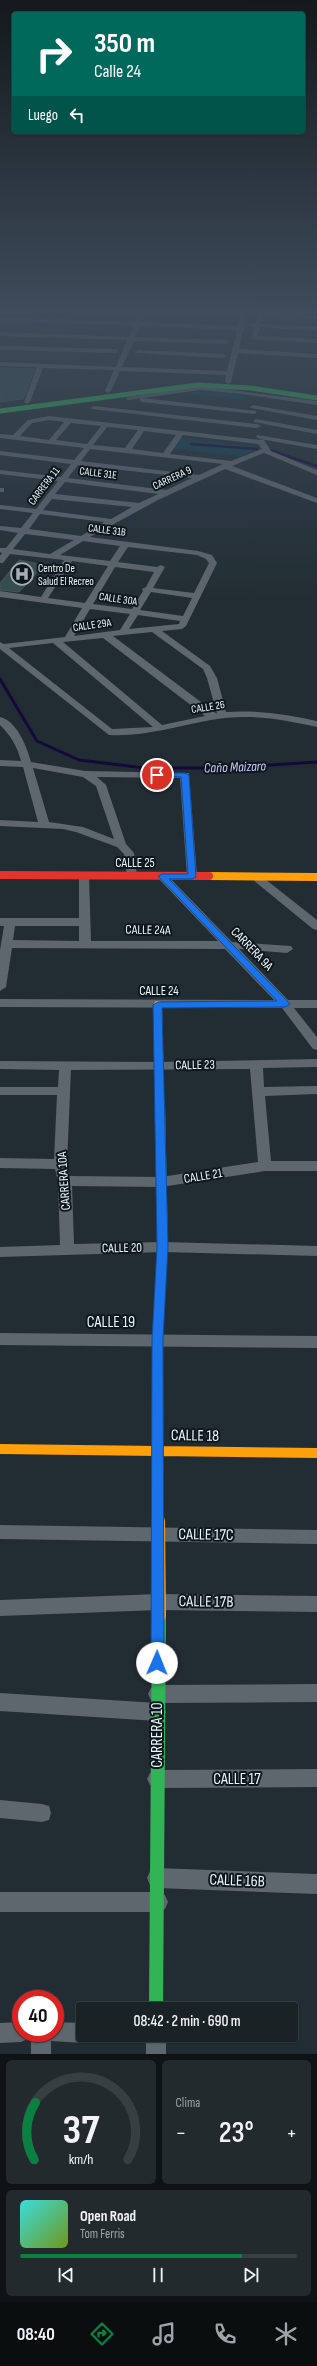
<!DOCTYPE html>
<html lang="es">
<meta charset="utf-8">
<style>
body{margin:0;font-family:"Sofia Sans Condensed",sans-serif;background:#232a2e;color:#f1f3f6;height:100vh;display:flex;flex-direction:column;font-size:15px;white-space:nowrap}
*{box-sizing:border-box;margin:0}
p{font-size:13px;color:#9fa4a7}
.icon{flex:none;width:22px;height:22px;fill:none;stroke:currentColor;stroke-width:2;stroke-linecap:round;stroke-linejoin:round}
.map{position:relative;height:2054px;overflow:hidden}
.panel{display:flex;flex-direction:column;gap:6px;padding:6px;background:#0e1315;flex:1}
.panel>*{flex:none}
.top-card{position:absolute;left:12px;top:12px;width:293px;height:122px;border-radius:4px;box-shadow:0 1px 3px #0004,0 0 0 1px #383f43;background:#00695c;color:#fff;overflow:hidden}
.speed{position:absolute;left:12px;top:1990px;display:flex;gap:8px;font-size:20px;font-weight:700;text-align:center}
.speed>*{display:grid;place-content:center;width:52px;height:52px;border-radius:50%;background:#1a2226;box-shadow:0 1px 3px #0004,0 0 0 1px #383f43;line-height:1}
.speed .limit{border:6px solid #d22;background:#fff;color:#111}
.pin{position:absolute;display:grid;place-items:center;width:34px;height:34px;color:#fff;margin:-17px;border:2px solid #fff;border-radius:50%;box-shadow:0 1px 4px #0007}
.me{position:absolute;width:44px;margin:-22px;rotate:1deg;stroke-linejoin:round;filter:drop-shadow(0 0 3px #0008)}
.turn{display:flex;align-items:center;gap:14px;height:84px;padding:0 16px;font-size:18px}
.turn .icon{width:52px;height:52px;stroke-width:2.5}
.turn b{display:block;font-size:28px;line-height:34px}
.then{display:flex;align-items:center;height:38px;padding:0 16px;background:#0003;gap:8px;font-size:15px}
.big{font-size:30px;font-weight:600;line-height:1.1}
.panel .card{flex:1;display:flex;flex-direction:column;justify-content:center;gap:6px;min-width:0;padding:0 14px;border-radius:6px;background:#232a2e}
.panel .dial{align-items:center;gap:0}
.dial svg{height:104px;overflow:visible;fill:none;stroke:#383f43;stroke-width:7;stroke-linecap:round;text-anchor:middle}
.dial text{fill:#f1f3f6;stroke:none}
.song{display:flex;align-items:center;gap:12px}
.cover{width:48px;height:48px;border-radius:6px;background:linear-gradient(135deg,hsl(180 70% 55%),hsl(80 70% 35%))}
.played{height:4px;border-radius:2px;background:linear-gradient(90deg,#0b8043 80%,#383f43 80%)}
.keys{display:flex;justify-content:space-around;direction:ltr}
.heat{display:flex;justify-content:space-between;align-items:center;font-size:22px;direction:ltr}
.panel .tiles{flex:1;display:grid;gap:6px;grid-template-columns:1fr 1fr}
.card:last-child{grid-column:span 2}
.trip{position:absolute;left:76px;top:2002px;width:222px;height:40px;border-radius:4px;background:#1a2226;box-shadow:0 1px 3px #0004,0 0 0 1px #383f43;font-weight:600;line-height:40px;text-align:center}
.dock{display:flex;height:64px;justify-content:space-around;align-items:center;background:#0a0e0f;color:#9fa4a7}
.dock .icon{width:28px;height:28px}
.dock .current{color:#0b8043}
.dock b{font-size:18px;color:#f1f3f6}
.map>svg:first-child{display:block}
</style>
<div class="map">
<svg width="317" height="2054" viewBox="0 0 317 2054">
<rect width="100%" height="100%" fill="#222d33"/>
<path fill="#0f3e50" d="M190 391 245 394 244 400 189 394Z
M179 438 255 447 253 451 242 456 173 449Z"/>
<g fill="none" stroke-linecap="round" stroke-linejoin="round">
<path stroke="#15093b" stroke-width="2.5" d="M191 444 257 449
M270 450 317 466"/>
<path stroke="#15093b" stroke-width="3" d="M0 679 37 741 79 760 145 768H225L317 762"/>
</g>
<path fill="#354d50" stroke="#485255" d="M0 368 35 369 23 399 0 402Z
M19 560 44 565 19 592 0 590V583Z"/>
<g fill="none" stroke-linecap="round" stroke-linejoin="round">
<path fill="#5e666e" fill-rule="evenodd" d="M53 312H128L131 314 128 316Z
M140 312H146L141 322 238 326 241 312H247L239 349 317 354V358L238 353 231 382 228 384 225 382 226 375 120 371 111 391 108 393 105 391 114 370 43 368 30 402 27 404 24 402 37 367 0 366V362L116 367 127 340 0 336V332L129 337 134 326 0 321V317L135 322ZM140 326 237 330 227 371 122 367 134 341 227 344 230 342 227 340 135 337Z
M228 312H239L236 314Z
M259 314 317 315V319L263 317 261 324 317 327V331L260 327 257 336 317 339V343L251 339 254 327 247 325 255 323Z
M0 346 115 349 118 351 115 353 0 350Z
M138 350 223 354 226 356 223 358 136 353 135 352Z
M200 386 317 401V405L243 394 200 390 143 398 256 411V413L254 414 142 402 139 400 141 398 128 400 125 398Z
M253 405 317 416V420L251 408 250 407Z
M94 406 257 424 261 426 257 428 92 409 91 408Z
M49 416 261 440H264L271 451 317 470V475L264 453 232 466 317 498V503L225 469 158 500 90 537 198 551 212 555 217 563 186 626 182 629 162 631 210 666 217 678 226 712C257 710 287 714 317 721V727C282 719 246 713 211 720 177 726 144 737 109 735L0 649V642L4 644 65 637 82 608 0 597V591L41 597 64 560 10 554 3 563H0V556L2 553 0 552V548H6L18 533 0 530V526L21 528 33 513 0 509V505L36 509 58 481 0 474V470L61 477 71 464 0 455V451L74 460 84 448 0 438V434L13 435 28 420ZM49 420 64 422 49 440 20 436 32 423ZM71 423 101 426 87 444 56 440ZM107 427 138 430 125 448 93 445ZM144 431 176 435 163 453 132 449ZM183 435 258 444 262 449 231 461 170 454ZM90 449 223 464 199 475 81 461ZM78 465 192 478 166 490 68 478ZM65 482 158 494 139 503 55 494ZM52 499 132 507 111 519 43 510ZM40 514 104 522 81 536 29 529ZM25 534 74 540 50 554 13 549ZM83 541 120 546 110 561 60 555ZM128 547 197 555 206 559 209 563 194 593 153 588 165 567 161 565 157 567 118 562ZM72 561 108 566 85 603 48 598ZM115 567 154 572 146 587 142 589 143 591 132 609 93 604ZM151 592 192 598 183 616 140 610ZM90 609 130 614 120 630 74 636ZM138 615 180 621 179 624 129 629ZM152 632 203 669 207 678 217 714 113 636ZM103 638 205 716 162 725 63 642ZM53 643 153 727 112 729 9 648Z
M256 419 317 430V434L254 422V420Z
M257 435 317 445V449L260 439 256 437Z
M0 488H4V492H0Z
M0 717C17 721 27 747 31 762L85 771 189 773 197 877 196 879H188L187 877 180 778 97 777 106 785 126 844 134 853 137 876 136 878H128L127 876 124 854 117 847 76 832 63 829 0 826V820L38 822 23 767 0 766V760L21 761C17 746 11 736 0 725ZM33 768 83 777 96 786 114 839 83 827 49 822Z
M84 873 89 876 91 941H218L158 878 157 876 158 874H166L232 942 291 946 293 949 287 953 239 949 288 1000H317V1008H294L317 1037V1050L313 1049 282 1008 0 1007V999L274 1000 225 949 12 948 6 987 0 991V950L4 926H0V918H79V876ZM15 926H79V941L13 940Z
M256 874 260 875 317 920V930L313 929 252 879 251 877 252 875Z
M317 1059V1067L263 1068 264 1087 317 1086V1094L265 1096 271 1161H317V1171H265L161 1187 72 1186 74 1244 163 1242 317 1246V1256L163 1252 0 1257V1247L60 1245 58 1181 55 1169 0 1168V1158L54 1159 57 1095H0V1087H58L59 1070 0 1069V1061L158 1062ZM250 1069 258 1162 161 1177 70 1176 67 1164 71 1070Z
M0 1333 317 1336V1348L0 1345Z
M0 1525 317 1530V1544L0 1539Z
M159 1594 317 1596V1612L159 1610 0 1616V1600Z
M317 1684V1702L157 1703 151 1700 148 1694 151 1688 157 1685Z
M0 1693 157 1703 163 1706 166 1712 163 1718 157 1721 0 1711Z
M317 1769V1787L156 1788 150 1785 147 1779 150 1773 156 1770Z
M0 1800 42 1804 49 1806 51 1813 49 1820 42 1822 0 1818Z
M157 1868 317 1874V1894L157 1888 150 1885 147 1878 150 1871Z
M0 1892H158L165 1895 168 1902 165 1909 158 1912H0Z
M21 2022V2033H31L28 2039 21 2042 0 2043V2023Z
M55 2022 83 2023V2035H92L90 2040 83 2043 51 2041V2054H31V2033H55Z
M146 2035H166V2054H146Z"/>
<path stroke="#30b455" stroke-width="5" d="M0 411 198 385 250 388 317 398"/>
<path stroke="#30b455" stroke-width="8" d="M160 1090V1103"/>
<path stroke="#30b455" stroke-width="10" d="M160 1102 163 1247 161 1273"/>
<path stroke="#30b455" stroke-width="14" d="M156 2009 159 1615"/>
<path stroke="#ff9f0a" stroke-width="8" d="M209 876 317 877
M158 1005 160 1090"/>
<path stroke="#ff9f0a" stroke-width="10" d="M0 1449 317 1453
M158 1522 157 1341 161 1273"/>
<path stroke="#ff9f0a" stroke-width="14" d="M158 1521 159 1615"/>
<path stroke="#e5322d" stroke-width="8" d="M0 875 209 876"/>
</g>
<linearGradient id="sky" x2="0" y2="1"><stop stop-color="#13191c"/><stop offset="0.52" stop-color="#3e4c5b"/><stop offset="1" stop-color="#3e4c5b" stop-opacity="0"/></linearGradient>
<rect width="317" height="600" fill="url(#sky)"/>
<path fill="#1a73e8" stroke="#114b97" d="M157 773H185L189 775 196 877 192 879H169L290 1004 285 1007 162 1008 168 1247 163 1340 164 1663 162 1668 157 1669 153 1668 151 1663 152 1340 157 1247 153 1005 158 1002 277 1001 158 876 162 874H188L181 777 154 776 153 775Z"/>
<defs>
<g id="hospital-ring" transform="scale(1.15)"><circle r="9.5" fill="#0e171b" stroke="#a4b0b6" stroke-width="1.5"/><path d="M-5-5h3v3.5h4V-5h3V5h-3V1.5h-4V5h-3Z" fill="#a4b0b6"/></g>
</defs>
<g fill-rule="evenodd">
<use href="#hospital-ring" x="22" y="574"/>
</g>
<g text-anchor="middle" dominant-baseline="central" stroke-width="4" stroke-linejoin="round" paint-order="stroke">
<g font-size="11" fill="#eaf7fd" stroke="#0e171b">
<text transform="translate(98 473) rotate(7)">CALLE 31E</text>
<text transform="translate(172 478) rotate(-25)">CARRERA 9</text>
<text transform="translate(44 486) rotate(-53)">CARRERA 11</text>
<text transform="translate(107 530) rotate(7)">CALLE 31B</text>
<text transform="translate(118 599) rotate(8)">CALLE 30A</text>
<text transform="translate(92 625) rotate(-8)">CALLE 29A</text>
<text transform="translate(208 707) rotate(-9)">CALLE 26</text>
</g>
<g font-size="11" fill="#eaf7fd" stroke="#0e171b" text-anchor="start">
<text x="38" y="568">Centro De<tspan x="38" dy="13">Salud El Recreo</tspan></text>
</g>
<g font-size="13" fill="#eaf7fd" stroke="#0e171b">
<text x="135" y="863">CALLE 25</text>
<text transform="translate(148 930) rotate(1)">CALLE 24A</text>
<text transform="translate(252 949) rotate(46)">CARRERA 9A</text>
<text x="159" y="991">CALLE 24</text>
<text transform="translate(195 1065) rotate(-1)">CALLE 23</text>
<text transform="translate(203 1176) rotate(-9)">CALLE 21</text>
<text transform="translate(64 1181) rotate(-94)">CARRERA 10A</text>
<text transform="translate(122 1248) rotate(-1)">CALLE 20</text>
</g>
<g font-size="14" font-style="italic" fill="#c9c7ff" stroke="#0e171b">
<text transform="translate(235 767) rotate(-2)">Caño Maizaro</text>
</g>
<g font-size="16" fill="#eaf7fd" stroke="#0e171b">
<text x="111" y="1322">CALLE 19</text>
<text transform="translate(195 1436) rotate(1)">CALLE 18</text>
<text transform="translate(206 1535) rotate(1)">CALLE 17C</text>
<text transform="translate(206 1602) rotate(1)">CALLE 17B</text>
<text transform="translate(157 1735) rotate(-90)">CARRERA 10</text>
<text x="237" y="1779">CALLE 17</text>
<text transform="translate(237 1881) rotate(2)">CALLE 16B</text>
</g>
</g>
</svg>
<div class="speed"><div class="limit">40</div></div>
<div class="pin" style="left:157px;top:775px;background:#d93025"><svg class="icon" aria-label="arrive" viewBox="0 0 24 24"><path d="M6 21V4h12l-3 4 3 4H6"/></svg></div>
<svg class="me" style="left:157px;top:1663px" viewBox="-20 -20 40 40"><circle r="19" fill="#fff"/><path d="M0-13L10 11 0 6-10 11z" fill="#1a73e8"/></svg>
<div class="trip">08:42 · 2 min · 690 m</div>
<div class="top-card">
<div class="turn"><svg class="icon" aria-label="right" viewBox="0 0 24 24"><path d="M7 20v-9h11M14 6l5 5-5 5"/></svg><div><b>350 m</b>Calle 24</div></div>
<div class="then">Luego<svg class="icon" aria-label="left" viewBox="0 0 24 24"><path d="M17 20v-9H6M10 6l-5 5 5 5"/></svg></div>
</div>
</div>
<section class="panel">
<div class="tiles">
<div class="card dial"><svg viewBox="0 0 100 80">
<path d="M14 69A42 42 0 1 1 86 69"/>
<path d="M14 69A42 42 0 0 1 15 25" stroke="#0b8043"/>
<text x="50" y="56" font-size="32" font-weight="700">37</text>
<text x="50" y="72" font-size="11">km/h</text>
</svg></div>
<div class="card"><p>Clima</p>
<div class="heat"><a>−</a><b class="big">23°</b><a>+</a></div>
</div>
<div class="card">
<div class="song"><i class="cover"></i><div><b>Open Road</b><p>Tom Ferris</p></div></div>
<div class="played"></div>
<div class="keys"><svg class="icon" aria-label="previous" viewBox="0 0 24 24"><path d="M18 5L8 12l10 7zM5 5v14"/></svg><svg class="icon" aria-label="pause" viewBox="0 0 24 24"><path d="M8 5v14M16 5v14"/></svg><svg class="icon" aria-label="next" viewBox="0 0 24 24"><path d="M6 5l10 7-10 7zM19 5v14"/></svg></div>
</div>
</div>
</section>
<nav class="dock">
<b>08:40</b>
<svg class="icon current" aria-label="directions" viewBox="0 0 24 24"><path d="M12 3l9 9-9 9-9-9zM9 14v-3h6M13 9l2 2-2 2"/></svg>
<svg class="icon" aria-label="music" viewBox="0 0 24 24"><path d="M9 18V5l10-2v13"/><circle cx="6" cy="18" r="3"/><circle cx="16" cy="16" r="3"/></svg>
<svg class="icon" aria-label="phone" viewBox="0 0 24 24"><path d="M5 4h4l2 5-3 2q2 4 5 5l2-3 5 2v4C11 20 4 13 5 4z"/></svg>
<svg class="icon" aria-label="climate" viewBox="0 0 24 24"><path d="M12 3v18M4 7l16 10M4 17L20 7"/></svg>
</nav>
